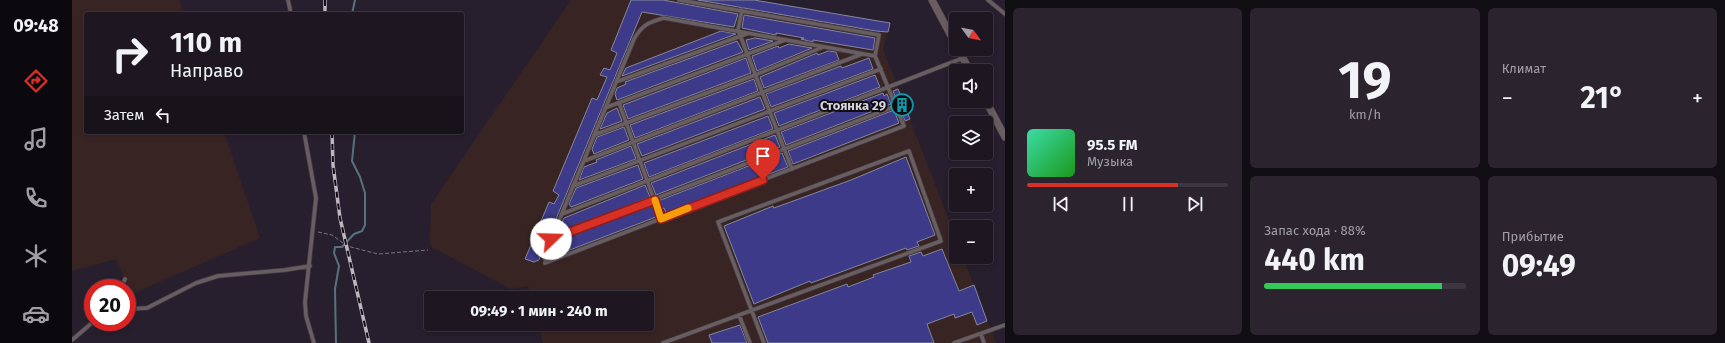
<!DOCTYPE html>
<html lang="ru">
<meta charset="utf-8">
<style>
body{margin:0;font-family:"Fira Sans",sans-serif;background:#2b242f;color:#f1f3f6;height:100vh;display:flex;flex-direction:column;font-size:15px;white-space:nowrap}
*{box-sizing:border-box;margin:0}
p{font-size:13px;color:#a19fa5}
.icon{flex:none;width:22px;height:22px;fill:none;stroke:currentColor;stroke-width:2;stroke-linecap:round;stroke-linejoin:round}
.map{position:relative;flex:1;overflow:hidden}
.panel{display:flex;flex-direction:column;gap:8px;padding:8px;background:#100d13;width:720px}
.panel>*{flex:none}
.guide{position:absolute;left:12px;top:12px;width:380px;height:122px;border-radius:4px;box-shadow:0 2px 6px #0003,0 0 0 1px #3c3640;background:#1e1722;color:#f1f3f6;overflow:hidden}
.needle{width:26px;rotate:123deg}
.fabs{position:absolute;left:877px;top:12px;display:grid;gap:8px}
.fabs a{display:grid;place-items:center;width:44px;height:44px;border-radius:4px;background:#1e1722;box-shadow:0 2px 6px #0003,0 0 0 1px #3c3640;font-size:20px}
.speed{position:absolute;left:12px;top:279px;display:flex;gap:8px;font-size:20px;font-weight:700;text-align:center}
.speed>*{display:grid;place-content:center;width:52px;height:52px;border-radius:50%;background:#1e1722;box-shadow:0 2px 6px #0003,0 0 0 1px #3c3640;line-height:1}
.speed .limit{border:6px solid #d22;background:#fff;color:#111}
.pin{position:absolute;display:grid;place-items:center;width:34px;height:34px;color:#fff;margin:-41px -17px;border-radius:50% 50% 50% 0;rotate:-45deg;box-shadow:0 0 4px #0007}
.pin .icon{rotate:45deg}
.me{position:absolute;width:44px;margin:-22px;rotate:69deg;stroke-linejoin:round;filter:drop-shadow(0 0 3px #0008)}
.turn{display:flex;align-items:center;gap:14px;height:84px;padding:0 20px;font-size:18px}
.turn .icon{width:52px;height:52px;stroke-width:2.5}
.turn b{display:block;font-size:28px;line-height:34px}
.then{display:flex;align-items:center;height:38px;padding:0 20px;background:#0003;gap:8px;font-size:15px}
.big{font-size:30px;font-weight:700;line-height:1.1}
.panel .widget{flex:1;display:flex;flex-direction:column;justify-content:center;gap:6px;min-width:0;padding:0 14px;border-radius:6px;background:#2b242f}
.panel .dial{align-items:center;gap:0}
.dial b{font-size:52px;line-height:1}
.song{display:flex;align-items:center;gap:12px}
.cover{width:48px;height:48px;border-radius:6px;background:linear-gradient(135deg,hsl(160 70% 55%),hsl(120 70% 35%))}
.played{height:4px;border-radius:2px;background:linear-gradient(90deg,#d93025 75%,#3c3640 75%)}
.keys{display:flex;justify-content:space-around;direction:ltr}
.heat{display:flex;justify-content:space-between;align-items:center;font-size:22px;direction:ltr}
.charge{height:6px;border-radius:3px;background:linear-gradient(90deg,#34c759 88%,#3c3640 0)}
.panel .tiles{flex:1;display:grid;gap:8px;grid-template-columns:repeat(3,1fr)}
.widget:first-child{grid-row:span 2}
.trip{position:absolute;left:352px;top:291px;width:230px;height:40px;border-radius:4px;background:#1e1722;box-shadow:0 2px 6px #0003,0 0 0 1px #3c3640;font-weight:700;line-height:40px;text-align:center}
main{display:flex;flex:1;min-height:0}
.menu{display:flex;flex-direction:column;width:72px;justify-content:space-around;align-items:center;background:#0c090e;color:#a19fa5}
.menu .icon{width:28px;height:28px}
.menu .on{color:#d93025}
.menu b{font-size:18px;color:#f1f3f6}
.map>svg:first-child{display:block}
</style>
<main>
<nav class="menu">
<b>09:48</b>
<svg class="icon on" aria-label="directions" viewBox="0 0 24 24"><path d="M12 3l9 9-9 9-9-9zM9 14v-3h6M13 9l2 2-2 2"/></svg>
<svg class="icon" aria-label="music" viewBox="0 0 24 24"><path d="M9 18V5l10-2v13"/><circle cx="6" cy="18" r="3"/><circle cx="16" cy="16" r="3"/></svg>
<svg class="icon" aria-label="phone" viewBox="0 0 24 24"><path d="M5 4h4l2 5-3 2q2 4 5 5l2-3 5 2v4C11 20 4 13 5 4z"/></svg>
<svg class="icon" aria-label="climate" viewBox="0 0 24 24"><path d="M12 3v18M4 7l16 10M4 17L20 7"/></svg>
<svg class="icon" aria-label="car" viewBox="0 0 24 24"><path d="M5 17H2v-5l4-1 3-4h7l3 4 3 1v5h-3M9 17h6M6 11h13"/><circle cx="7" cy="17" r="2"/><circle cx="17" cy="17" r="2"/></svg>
</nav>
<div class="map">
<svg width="933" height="343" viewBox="0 0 933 343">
<rect width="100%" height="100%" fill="#281f2e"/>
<path fill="#382523" d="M0 0H107L112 14H14V132H152L188 238 60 294 44 259 0 271Z
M499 0H682L818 23 811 49 884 239V257H891L924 343H471L466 324H575V298H459L456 286 439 289 358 246 359 204Z"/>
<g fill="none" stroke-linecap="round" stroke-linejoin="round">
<path stroke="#55737c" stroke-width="2" d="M280 14 283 0
M264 343 263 289 267 266 262 253 263 247H270L282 234 290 231 293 225V193L288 177 280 161 283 132"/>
</g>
<path fill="#3d3a89" stroke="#85879b" d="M559 0H591L666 14 662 27 570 12 467 260 462 262 453 259 477 202 482 204 487 195 481 191 520 98 525 100 535 77 528 75 532 68 538 70 545 53 539 50Z
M626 0H682L818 23 816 32 804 31Z
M672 15 803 38 801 50 741 40V42L729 39 732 38 704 33V35L670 28Z
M649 31 664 34 550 76 554 68Z
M683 38 701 41 677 50 674 40Z
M665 41 671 52 545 100 543 94 545 88 554 84 553 82Z
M717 44 740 48 685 71 680 56 706 46 707 48Z
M756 51 764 52 767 60 692 88 688 77 745 53 746 55Z
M674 58 679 73 556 119 551 105Z
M797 58 801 69 699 107 694 94 769 66 770 68Z
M803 75 808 87 707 126 702 113Z
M682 79 686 91 563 138 558 125Z
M826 89 838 119 833 121 821 91Z
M811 93 812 96 815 94 819 104 714 145 709 132Z
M688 97 693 109 570 156 565 144Z
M545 108 550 121 528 129 535 113Z
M822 110 827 123 721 164 716 151Z
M696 116 701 129 577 177 572 163Z
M552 127 557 140 522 154 520 149 525 137Z
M703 135 708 147 584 195 579 183Z
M559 146 564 159 507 180 512 167 525 162 524 160Z
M710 153 716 167 594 213 592 208 589 209 586 201Z
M834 157 863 235 845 242 847 246 835 250 834 248 739 283 738 281 682 304 652 226 701 206 702 208 779 180Z
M566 165 571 179 499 207 497 204 504 188Z
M573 185 578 197 491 231 489 225 492 218Z
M580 204 584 217 482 256 479 248 481 243Z
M870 249 887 291 902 285 915 321 905 325 900 312 883 318 882 314 855 324 862 343H696L686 317 775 284 776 287 802 277 801 275 839 262 837 256 849 252 851 256Z
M668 325 675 343H640L637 335Z"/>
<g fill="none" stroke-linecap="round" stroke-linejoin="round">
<g stroke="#443c4a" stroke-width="5">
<path id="service" d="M216 0 219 14
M607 0 807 35 803 56 832 126 473 263 474 252 562 39C570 25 577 22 592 18L803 56
M916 0 933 14
M670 10 666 30 720 169
M544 82 677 33
M547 103 589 219
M533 108 713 40
M232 132 244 198 233 302 234 316 242 343
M522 135 683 75 751 47
M512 161 790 54
M501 186 809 69
M490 214 891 58
M479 239 824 106
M49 288 53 279
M55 309 75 308 124 283 146 276 213 270 238 266
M667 315 678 343
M909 334 912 343
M0 340 21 322
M591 343 869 241 837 151 646 222 692 343
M882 343 933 325"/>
</g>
<g stroke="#443c4a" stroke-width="8">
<path id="minor" d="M860 0 884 45
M886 49 898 71
M914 101 933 137"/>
</g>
<path stroke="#7a737f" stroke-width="1" stroke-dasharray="4 2" stroke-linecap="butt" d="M246 232 260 235 275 246 306 254 356 250"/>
<use href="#service" stroke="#695e5f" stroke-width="3.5"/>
<use href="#minor" stroke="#695e5f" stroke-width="7"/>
<g stroke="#bcb7c1" stroke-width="3.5">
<path id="rail" d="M253 0V14
M260 132 261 165 268 218 297 343"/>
</g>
<use href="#rail" stroke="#0f0b11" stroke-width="2" stroke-dasharray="6" stroke-linecap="butt"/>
</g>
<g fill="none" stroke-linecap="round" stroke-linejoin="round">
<g stroke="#8d1f18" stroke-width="10">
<path id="route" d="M479 239 583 200 589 219 691 180"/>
</g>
<use href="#route" stroke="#d93025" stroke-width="7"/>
<path stroke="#f59e0b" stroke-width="7" d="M583 200 589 219 616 208"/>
</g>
<defs>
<g id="building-ring" transform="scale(1.15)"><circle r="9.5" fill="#0f0b11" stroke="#0f9aa8" stroke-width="1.5"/><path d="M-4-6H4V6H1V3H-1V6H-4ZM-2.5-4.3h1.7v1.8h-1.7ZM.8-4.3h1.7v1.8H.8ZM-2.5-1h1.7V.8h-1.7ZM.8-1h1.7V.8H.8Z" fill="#0f9aa8"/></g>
</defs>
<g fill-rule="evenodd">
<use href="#building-ring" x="830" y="105"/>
</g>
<g text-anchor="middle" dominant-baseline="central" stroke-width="4" stroke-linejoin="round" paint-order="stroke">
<g font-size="13" font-weight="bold" fill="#d9d4dd" stroke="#0f0b11" text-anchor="end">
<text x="814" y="105">Стоянка 29</text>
</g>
</g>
</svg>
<div class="fabs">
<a><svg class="needle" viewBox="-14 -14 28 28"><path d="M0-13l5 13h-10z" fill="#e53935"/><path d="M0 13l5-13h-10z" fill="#a19fa5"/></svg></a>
<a><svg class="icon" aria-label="sound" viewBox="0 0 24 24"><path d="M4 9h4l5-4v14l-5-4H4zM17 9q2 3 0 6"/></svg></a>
<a><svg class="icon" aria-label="layers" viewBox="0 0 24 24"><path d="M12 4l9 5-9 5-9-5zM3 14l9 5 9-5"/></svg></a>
<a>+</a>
<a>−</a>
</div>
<div class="speed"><div class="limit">20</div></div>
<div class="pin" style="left:691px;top:180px;background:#d93025"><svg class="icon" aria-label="arrive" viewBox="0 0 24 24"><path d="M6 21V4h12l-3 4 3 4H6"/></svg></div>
<svg class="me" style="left:479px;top:239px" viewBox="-20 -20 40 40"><circle r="19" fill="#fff"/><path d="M0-13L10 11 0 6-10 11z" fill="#d93025"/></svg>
<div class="trip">09:49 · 1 мин · 240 m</div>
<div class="guide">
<div class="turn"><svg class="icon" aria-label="right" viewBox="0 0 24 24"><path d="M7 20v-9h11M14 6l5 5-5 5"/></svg><div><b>110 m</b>Направо</div></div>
<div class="then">Затем<svg class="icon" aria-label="left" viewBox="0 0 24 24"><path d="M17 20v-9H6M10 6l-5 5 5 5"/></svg></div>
</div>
</div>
<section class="panel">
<div class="tiles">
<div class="widget">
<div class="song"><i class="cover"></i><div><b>95.5 FM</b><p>Музыка</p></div></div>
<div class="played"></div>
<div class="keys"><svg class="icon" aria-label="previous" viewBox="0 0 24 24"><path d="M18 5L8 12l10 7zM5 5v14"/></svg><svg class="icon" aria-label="pause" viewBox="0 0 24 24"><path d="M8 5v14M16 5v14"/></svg><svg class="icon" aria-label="next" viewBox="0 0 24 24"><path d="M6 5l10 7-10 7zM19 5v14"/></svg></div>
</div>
<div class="widget dial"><b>19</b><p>km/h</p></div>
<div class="widget"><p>Климат</p>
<div class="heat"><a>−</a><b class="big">21°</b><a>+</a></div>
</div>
<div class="widget"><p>Запас хода · 88%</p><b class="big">440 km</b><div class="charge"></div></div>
<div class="widget"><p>Прибытие</p><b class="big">09:49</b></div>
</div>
</section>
</main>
